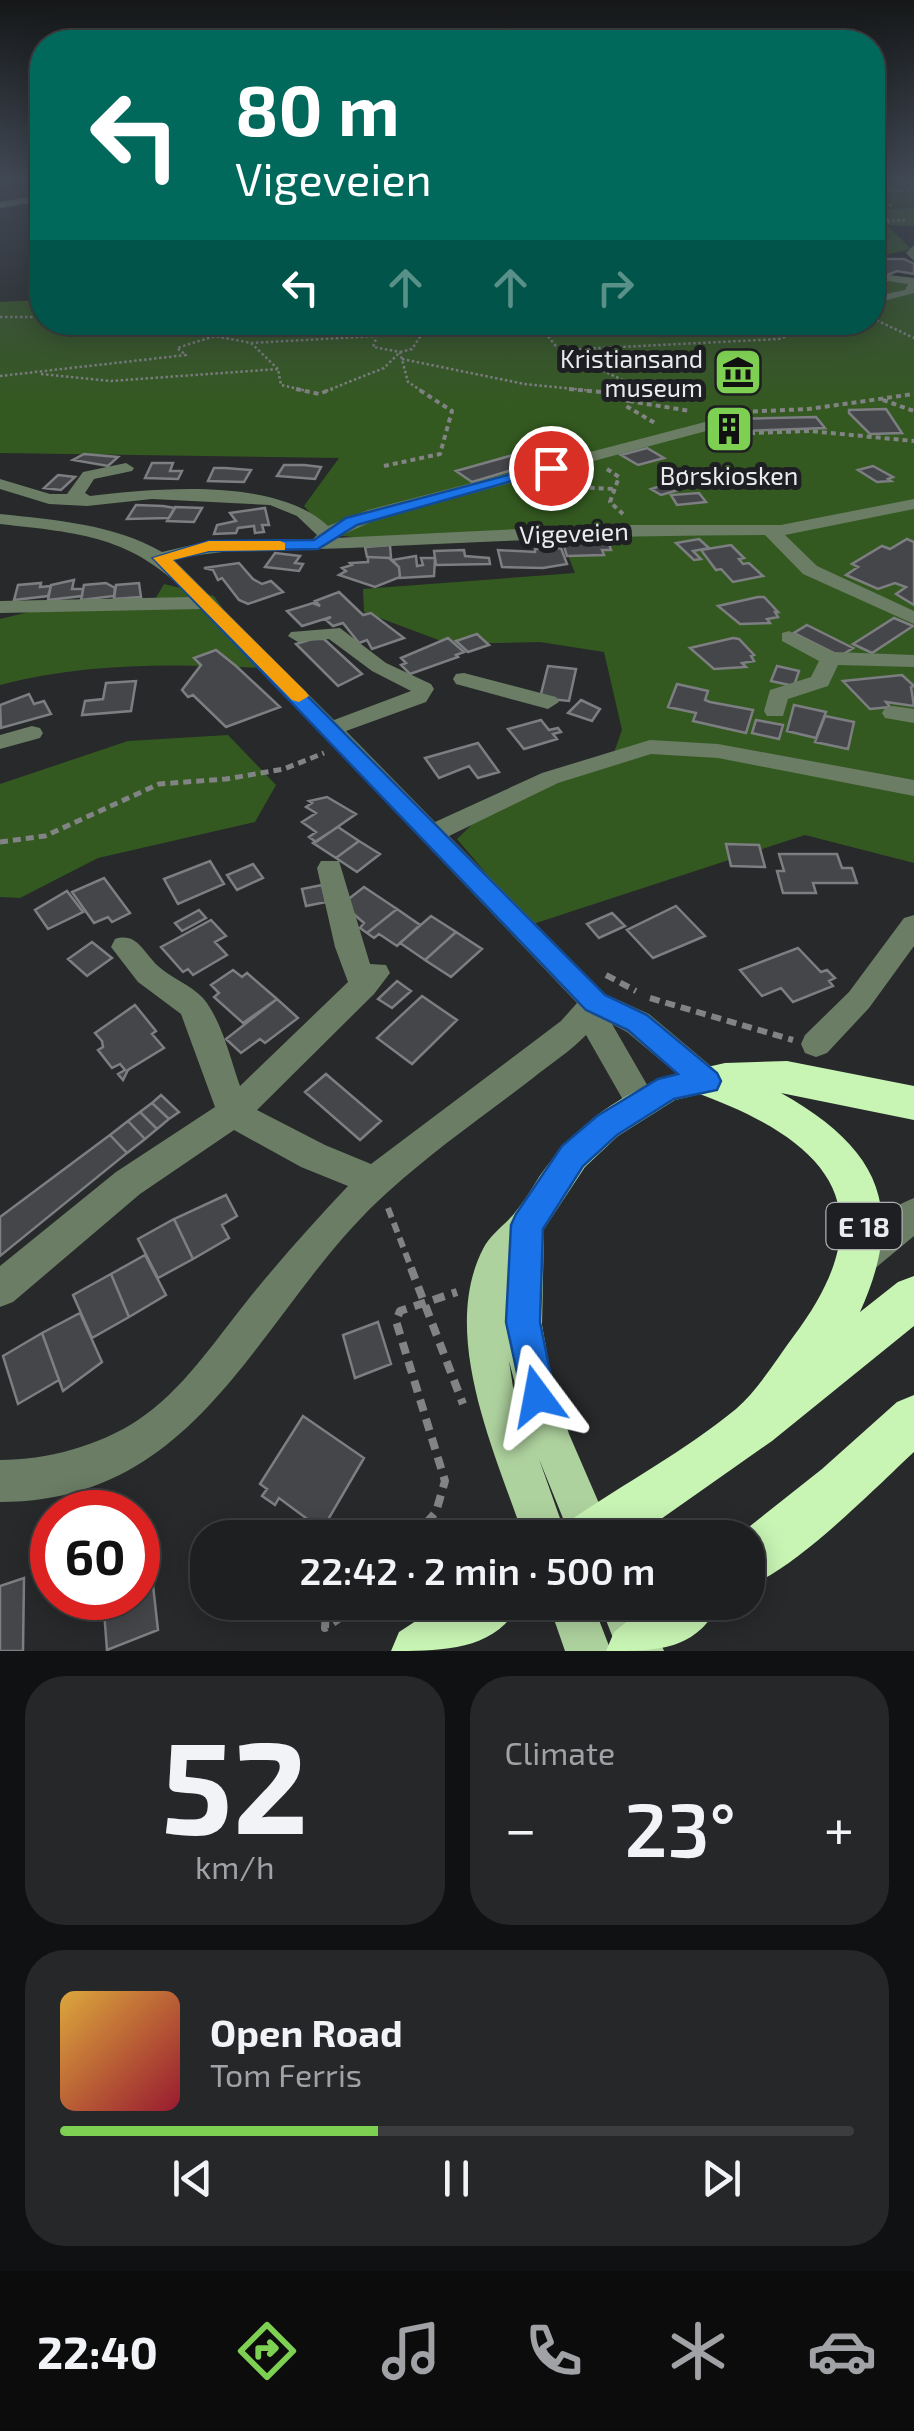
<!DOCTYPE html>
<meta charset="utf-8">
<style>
body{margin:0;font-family:"Exo 2",sans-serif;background:#252729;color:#f1f3f6;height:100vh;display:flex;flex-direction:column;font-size:38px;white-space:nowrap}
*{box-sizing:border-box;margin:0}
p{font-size:32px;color:#a0a2a5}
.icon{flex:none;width:55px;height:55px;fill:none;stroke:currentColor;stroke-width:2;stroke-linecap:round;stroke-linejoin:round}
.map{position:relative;height:1651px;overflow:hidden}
.side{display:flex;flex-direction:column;gap:25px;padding:25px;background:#101112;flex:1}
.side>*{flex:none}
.hud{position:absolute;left:30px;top:30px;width:855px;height:305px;border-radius:40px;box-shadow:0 5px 25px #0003,0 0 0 2px #3b3d3e;background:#00695c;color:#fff;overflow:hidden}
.speed{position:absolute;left:30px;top:1490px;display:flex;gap:20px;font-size:50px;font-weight:700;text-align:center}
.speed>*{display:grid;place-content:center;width:130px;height:130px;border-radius:50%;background:#1d1f20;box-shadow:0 5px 25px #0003,0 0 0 2px #3b3d3e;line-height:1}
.speed .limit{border:15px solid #d22;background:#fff;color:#111}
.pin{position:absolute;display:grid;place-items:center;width:85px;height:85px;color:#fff;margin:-42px;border:5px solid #fff;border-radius:50%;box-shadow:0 2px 10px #0007}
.me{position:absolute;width:110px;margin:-55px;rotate:347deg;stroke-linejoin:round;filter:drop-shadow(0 0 8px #0008)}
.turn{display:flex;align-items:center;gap:35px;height:210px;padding:0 40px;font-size:45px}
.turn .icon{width:130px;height:130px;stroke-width:2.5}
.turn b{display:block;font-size:70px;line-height:85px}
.lanes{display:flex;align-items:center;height:95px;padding:0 40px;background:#0003;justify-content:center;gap:50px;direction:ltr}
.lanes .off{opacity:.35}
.big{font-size:75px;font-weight:600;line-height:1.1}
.side .widget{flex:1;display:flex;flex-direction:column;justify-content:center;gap:15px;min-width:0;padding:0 35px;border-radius:40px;background:#252729}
.side .dial{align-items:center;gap:0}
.dial b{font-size:130px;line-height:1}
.song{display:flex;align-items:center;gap:30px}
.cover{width:120px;height:120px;border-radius:15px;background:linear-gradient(135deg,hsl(40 70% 55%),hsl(350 70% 35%))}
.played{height:10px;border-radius:5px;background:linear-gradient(90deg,#7ed053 40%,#3b3d3e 40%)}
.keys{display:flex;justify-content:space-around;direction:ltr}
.heat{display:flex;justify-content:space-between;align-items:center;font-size:55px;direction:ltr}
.side .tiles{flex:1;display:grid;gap:25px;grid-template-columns:1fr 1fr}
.widget:last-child{grid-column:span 2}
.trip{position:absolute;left:190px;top:1520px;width:575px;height:100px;border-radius:40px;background:#1d1f20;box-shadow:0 5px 25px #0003,0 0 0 2px #3b3d3e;font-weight:600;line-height:100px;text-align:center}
.tabs{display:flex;height:160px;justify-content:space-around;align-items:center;background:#0c0c0d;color:#a0a2a5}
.tabs .icon{width:70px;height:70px}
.tabs .on{color:#7ed053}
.tabs b{font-size:45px;color:#f1f3f6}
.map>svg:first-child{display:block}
</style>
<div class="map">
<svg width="914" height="1651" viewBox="0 0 914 1651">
<rect width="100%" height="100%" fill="#27292b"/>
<path fill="#22460d" d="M873 178H914V207L873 209Z"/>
<path fill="#345920" d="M914 208V226L887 225 911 249 873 258 872 210Z
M873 279 914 284V863L805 835 530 925 457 839 489 808 612 758 622 730 604 652 540 642 449 644 364 612 363 589 575 573 562 540 382 541 329 534 304 506 339 458 0 453V302L42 300V322H872Z
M164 584 214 596 264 668C175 664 87 662 0 685V619L33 611 154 601Z
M228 735 276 785 255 822 98 858 20 898 0 897V784L128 741Z"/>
<path fill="#454649" stroke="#7c7e81" stroke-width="2.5" d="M872 259H904L914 264V274L897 271 883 277 872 272Z
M886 409 902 433 870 434 849 413V410Z
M816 417 825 428 741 431 733 419Z
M560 445 574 453 546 461 534 453Z
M647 448 664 458 638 465 621 455Z
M84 454 118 457 108 466 73 460Z
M513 455 529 465 472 482 456 471Z
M152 463H173L170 471H182L178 479 145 478Z
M284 465H304L321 467 315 479 277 476Z
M873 466 893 477 888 479 891 481 877 482 858 470Z
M214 468H225L251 470 244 482 208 481Z
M58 475 75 477 61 490 44 488Z
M691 476 703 483 661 495 651 489Z
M699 493 706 502 677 505 671 495Z
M136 505 163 506 175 508 169 518 127 519Z
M175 507 202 508 194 522 167 521Z
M265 508 269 525H262L264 532 255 533 254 526 238 528 236 533 214 534 217 525 236 521 230 513Z
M699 539 709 548 693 551 701 559 694 560 676 543Z
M907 539 914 542V605L896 594 906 587 895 583 878 589 846 575 858 567 852 564 882 546 890 549Z
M608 541 611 550H602L604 555 567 556 563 543Z
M390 545 391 558 367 557 365 547Z
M731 545 744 558 739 559 743 564 749 563 763 576 733 582 721 569 716 570 701 550Z
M561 548 567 564 543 568 502 567 498 550 535 552V549Z
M464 550 465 556 489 558 490 564 436 565 434 551Z
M275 553 300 556 295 563 303 564 299 571 265 567Z
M416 556 417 566 423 565 421 558H435L434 576 400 578 399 567 392 560Z
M368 557 389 558 399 567 400 577 375 587 339 575 346 571 342 568 352 565 350 563 368 562Z
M239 563 253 579 262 584 271 581 283 592 248 604 239 600 222 578 218 580 213 570 204 568Z
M74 580 72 589H83L82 596 48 600 51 585Z
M41 583 40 587 51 586 48 596 14 600 18 585Z
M106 583 115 588 114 596 81 600 84 585Z
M139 583 141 597 114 599 116 585Z
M339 592 363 615 371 613 404 638 372 649 367 640 359 643 343 623 333 626 326 620 331 617 302 626 287 611 313 603 320 606 315 601Z
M758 597H764L778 612H775L778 617 767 619 770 623 740 624 718 606Z
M894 618 913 626 872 653 853 644Z
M807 625 853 648 840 656 794 633Z
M477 634 489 645 468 652 456 641Z
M448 638 464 652 456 655 458 657 410 674 401 665 406 663 401 658Z
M733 638 739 639 754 655 751 656 754 661 742 663 746 667 714 669 690 648Z
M312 639H324L362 674 338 686 296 644Z
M216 650 236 666 280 707 226 727 193 695 188 697 182 690 201 665 194 658Z
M548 666 576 669 569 701 540 698Z
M777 666 799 671 794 686 771 681Z
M902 675 914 686 911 687 914 706 886 702 890 707 870 709 843 681Z
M136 681 131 711 82 715 85 701 103 699 106 683Z
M677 684 708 691 705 700 710 702 753 710 746 733 693 721 696 713 668 707Z
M29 694 34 704 44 701 51 714 1 728 0 705Z
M581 700 600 709 592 721 568 713Z
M794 705 826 712 816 738 787 731Z
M825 716 854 722 848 749 815 742Z
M541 720 549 730 558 728 561 732 553 734 557 739 524 749 508 729Z
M756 720 783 725 779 739 752 733Z
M478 743 499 772 478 778 469 766 439 778 425 758Z
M327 797 356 814 316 842 309 837 316 832 302 822 316 813 306 807 312 803 309 801Z
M338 827 359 841 336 858 313 843Z
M359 841 380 854 357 872 336 858Z
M726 844 759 845 765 867 731 866Z
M779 854H837L842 868H852L857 883H813L816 893H783L777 871H784Z
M210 861 224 884 178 904 164 879Z
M253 864 263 878 237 890 227 875Z
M104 878 130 913 112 922 108 917 94 923 72 892Z
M322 885 326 902 306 906 302 889Z
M364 887 397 909 367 933 360 928 364 923 342 904Z
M67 891 83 912 48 929 35 910Z
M676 906 705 936 653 958 627 930Z
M397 909 420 925 397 946 379 934 374 938 367 933Z
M199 910 206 918 182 931 175 923Z
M612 913 625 926 599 938 587 924Z
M431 916 456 932 425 960 400 943Z
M211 920 226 936 215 942 227 955 193 975 188 969 183 972 161 947Z
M456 932 482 949 451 977 425 960Z
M92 942 112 958 87 976 68 959Z
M798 948 821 972 827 970 835 978 829 981 833 986 793 1002 781 988 762 996 740 970Z
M233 970 242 977 247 973 277 999 243 1023 214 997 219 993 211 985Z
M397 981 411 991 392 1008 378 999Z
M422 996 457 1020 412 1064 377 1038Z
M277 999 298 1018 265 1043 260 1039 241 1053 226 1039Z
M135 1005 156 1031 152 1034 164 1048 128 1070 123 1080 118 1074 125 1070 120 1064 112 1068 98 1050 103 1047 102 1041 95 1033Z
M326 1074 381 1121 360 1140 305 1092Z
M161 1095 179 1112 169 1119 152 1103Z
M152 1103 169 1119 157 1129 140 1112Z
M140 1112 157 1129 145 1139 128 1121Z
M128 1121 145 1139 127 1153 110 1135Z
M110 1135 127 1153 0 1256V1217Z
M226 1195 237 1216 222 1225 229 1238 193 1259 174 1219Z
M174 1219 193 1259 158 1278 138 1239Z
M145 1255 166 1295 129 1317 111 1274Z
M111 1274 129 1317 92 1338 73 1295Z
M80 1313 102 1362 63 1391 42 1333Z
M378 1322 391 1364 355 1378 343 1335Z
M42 1333 59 1380 18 1404 3 1356Z
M303 1416 364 1458 322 1530 279 1498 275 1505 262 1496 267 1489 260 1484Z
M152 1576 158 1630 107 1650 103 1598H138V1582Z
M24 1578 23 1651H0V1586Z"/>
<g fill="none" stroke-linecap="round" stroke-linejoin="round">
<path stroke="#828385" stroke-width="2.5" stroke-dasharray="2.5 2.5" stroke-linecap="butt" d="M872 192 914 190
M872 195 892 206
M872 220H906L872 224
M0 317H42
M872 318 914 338
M251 343 278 369
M559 350 547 335 563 322
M402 359 524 384 594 391
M41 374 111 381 278 369 281 385 307 391
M0 376 186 355 177 348 215 336 251 343 377 336 373 347 400 352 408 382 422 391
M326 391 384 368 400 352 412 349 430 322
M631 391 629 383 559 350 779 339 796 333 795 322"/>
<path stroke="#828385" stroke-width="4" stroke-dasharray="5 4" stroke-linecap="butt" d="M296 389 319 394 332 389
M569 389 631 395
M630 389 626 406 655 423
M883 400 914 411
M629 401 690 411
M717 413 809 409 914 394
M723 434 810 431 914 441
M384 466 440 454 452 411 418 389
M607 469 619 477 610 502 623 514
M548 485 571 499
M538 488 560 502
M546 496 576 487 615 489"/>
<path stroke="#828385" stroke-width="5" stroke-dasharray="8 5" stroke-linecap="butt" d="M0 842 45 836 159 784 226 779 284 769 324 753"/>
<path stroke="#828385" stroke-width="6" stroke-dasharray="10 6" stroke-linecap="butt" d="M606 975 636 991
M650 998 793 1040
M388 1208 412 1270"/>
<path stroke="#828385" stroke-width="8" stroke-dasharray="12 8" stroke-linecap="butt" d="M411 1268 463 1404
M413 1538 436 1512 445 1481 396 1321 400 1311 457 1292
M463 1538 488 1521
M335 1602 326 1609 325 1628 364 1602"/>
<path fill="#6b7d64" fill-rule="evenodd" d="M42 195V201L0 208V202Z
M914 245V261L906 253Z
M872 273 914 278V293L872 304V297L905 290 908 284 872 279Z
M705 422 713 427 710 430 380 518 335 538 599 525H781L914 499V509L785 535 817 566 914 611V624L803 574 765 535C627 535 489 541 350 548 292 551 231 546 174 560L334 720 411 691 372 671 329 639 298 642 288 636 291 632 340 628 386 663 431 684 434 689 426 702 346 731 435 822 542 773 650 740 718 744 914 780V796L718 758 651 754 558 783 449 836 605 994 649 1014 718 1072 723 1081 718 1090 707 1094 696 1090 627 1032 612 1024 657 1102 652 1112 641 1116 630 1112 586 1035C571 1051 550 1064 533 1078 485 1115 434 1150 389 1191 259 1306 207 1502 0 1502V1460C46 1460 99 1446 138 1420 182 1391 214 1342 247 1301 279 1261 313 1223 348 1186L301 1167 234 1130 140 1194 13 1302 0 1307V1266L116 1172 215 1107 181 1014 138 982 111 947 115 939C137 932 143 952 158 966 171 978 191 985 203 998 222 1021 230 1058 240 1086L348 982 335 947 317 868 321 861H339L370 964 386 965 390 973 374 994 257 1110 325 1145 371 1164 561 1021 577 1003 202 609 0 613V601L191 597C132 536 81 533 0 524V514C55 520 113 524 162 552L209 541 313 539 317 535 297 516 270 505 152 499 87 506 49 504 0 489V479L50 494H67L83 472 126 463 134 468 132 471 94 479 85 493 90 496C158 488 276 477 328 526L368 510Z
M789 631 834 652 914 655V667L838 665 828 686 788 699 783 716H767L764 711 770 690 811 677 819 661 782 641V633Z
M464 673 556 697 559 702 548 709 456 684 453 679 456 674Z
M893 706 914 709V723L885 718 882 713 885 708Z
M32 726 40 728 43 733 40 738 0 749V735Z
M914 915V946L869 1008 827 1053 816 1057 805 1053 801 1044 805 1035 849 992 904 918Z
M914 1198V1236L873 1270 860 1275 847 1270 842 1258C852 1234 890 1207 914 1198Z"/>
<path fill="#aed29e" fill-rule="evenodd" d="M707 1068 718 1072 723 1081 718 1090 675 1100 618 1136 585 1167 544 1229 542 1325 552 1380 569 1434 614 1538H571L539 1459 567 1538H524C496 1454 439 1335 483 1249 489 1236 503 1226 513 1215 523 1203 531 1190 539 1177 580 1118 636 1080 707 1068ZM509 1361 525 1422 513 1387Z
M548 1602H592L611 1651H565Z
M599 1602H644L664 1651H618Z"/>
<path fill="#c8f4b4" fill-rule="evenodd" d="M787 1061 914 1086V1120L781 1093C879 1148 907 1208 860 1312L898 1282 914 1276V1326L772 1441 634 1538H564L571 1520C625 1483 686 1450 736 1409 758 1390 776 1360 793 1337 891 1207 828 1140 694 1092L688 1081 694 1070 725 1063Z
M914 1395V1452C874 1489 796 1569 748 1586V1538H735L822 1469 897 1402Z
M445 1602H520C498 1651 441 1651 391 1651L399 1632Z
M651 1602H720C697 1651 657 1651 606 1651L614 1632Z"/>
</g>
<linearGradient id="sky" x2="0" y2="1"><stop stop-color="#151718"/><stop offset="0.44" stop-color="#414955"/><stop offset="1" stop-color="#414955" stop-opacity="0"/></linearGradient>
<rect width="914" height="409" fill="url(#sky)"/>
<path fill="#1a73e8" stroke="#114b97" stroke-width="2.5" d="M546 465 558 468 357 525 318 549 209 551 172 560 605 995 647 1015 717 1073 721 1081 717 1090 674 1099 617 1135 583 1166 543 1229 540 1322 555 1396 550 1409 537 1414 525 1409 506 1322 511 1225 516 1214 562 1146 597 1116 658 1079 678 1074 628 1030 586 1010 153 558 209 541 314 540 346 518Z"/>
<path fill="#f59e0b" d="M280 541 285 543V550L209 551 173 560 306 692 309 696 299 702 292 700 153 558 209 541Z"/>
<defs>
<g id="museum-square" transform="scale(2.5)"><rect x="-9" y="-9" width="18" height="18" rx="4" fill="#7ed053" stroke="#1e1f22"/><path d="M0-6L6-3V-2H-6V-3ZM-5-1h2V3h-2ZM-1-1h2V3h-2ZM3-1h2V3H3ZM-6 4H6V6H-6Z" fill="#111"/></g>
<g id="building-square" transform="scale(2.5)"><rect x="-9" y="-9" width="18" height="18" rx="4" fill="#7ed053" stroke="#1e1f22"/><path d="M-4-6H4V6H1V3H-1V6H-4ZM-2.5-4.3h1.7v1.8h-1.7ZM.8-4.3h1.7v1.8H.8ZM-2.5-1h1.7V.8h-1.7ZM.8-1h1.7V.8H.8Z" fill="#111"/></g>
</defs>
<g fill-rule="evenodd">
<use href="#museum-square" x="738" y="372"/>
<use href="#building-square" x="729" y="429"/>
</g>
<g text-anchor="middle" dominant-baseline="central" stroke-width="10" stroke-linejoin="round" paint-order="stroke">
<g font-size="25" fill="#eaebed" stroke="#1e1f22" text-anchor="end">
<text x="703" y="358">Kristiansand<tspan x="703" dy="29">museum</tspan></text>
<text x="729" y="475" text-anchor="middle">Børskiosken</text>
</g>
<g font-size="25" fill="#eaebed" stroke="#1e1f22">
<text transform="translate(574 532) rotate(-2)">Vigeveien</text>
</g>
<rect fill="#1e1f22" stroke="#adaeb0" stroke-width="2.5" x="826.5" y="1203" width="75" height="46" rx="8"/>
<g font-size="28" font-weight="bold" fill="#eaebed">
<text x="864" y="1226">E 18</text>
</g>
</g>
</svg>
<div class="speed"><div class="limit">60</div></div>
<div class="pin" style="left:551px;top:468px;background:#d93025"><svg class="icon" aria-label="arrive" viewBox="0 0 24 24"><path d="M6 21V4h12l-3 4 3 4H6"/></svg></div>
<svg class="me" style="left:537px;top:1396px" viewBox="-20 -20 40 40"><path d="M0-17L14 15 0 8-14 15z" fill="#1a73e8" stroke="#fff" stroke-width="4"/></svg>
<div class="trip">22:42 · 2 min · 500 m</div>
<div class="hud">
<div class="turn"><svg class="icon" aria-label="left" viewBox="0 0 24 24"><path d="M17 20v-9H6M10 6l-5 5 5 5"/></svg><div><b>80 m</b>Vigeveien</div></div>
<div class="lanes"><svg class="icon" aria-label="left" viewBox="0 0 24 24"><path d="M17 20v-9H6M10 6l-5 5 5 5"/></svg><svg class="icon off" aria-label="ahead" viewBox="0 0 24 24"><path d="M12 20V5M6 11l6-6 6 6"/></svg><svg class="icon off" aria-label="ahead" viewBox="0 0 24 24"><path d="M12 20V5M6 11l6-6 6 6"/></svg><svg class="icon off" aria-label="right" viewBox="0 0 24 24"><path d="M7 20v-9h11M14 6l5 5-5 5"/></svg></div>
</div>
</div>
<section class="side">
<div class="tiles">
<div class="widget dial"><b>52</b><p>km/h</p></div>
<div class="widget"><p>Climate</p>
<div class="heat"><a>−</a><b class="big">23°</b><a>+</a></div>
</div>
<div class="widget">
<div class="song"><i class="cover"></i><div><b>Open Road</b><p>Tom Ferris</p></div></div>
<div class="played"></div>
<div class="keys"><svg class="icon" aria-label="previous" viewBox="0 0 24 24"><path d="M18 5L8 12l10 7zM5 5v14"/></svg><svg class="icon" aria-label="pause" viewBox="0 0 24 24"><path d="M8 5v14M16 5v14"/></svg><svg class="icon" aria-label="next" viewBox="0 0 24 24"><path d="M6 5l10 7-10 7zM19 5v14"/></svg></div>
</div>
</div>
</section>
<nav class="tabs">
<b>22:40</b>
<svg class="icon on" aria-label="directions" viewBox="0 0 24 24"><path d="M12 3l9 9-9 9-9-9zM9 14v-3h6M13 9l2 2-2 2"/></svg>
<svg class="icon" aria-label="music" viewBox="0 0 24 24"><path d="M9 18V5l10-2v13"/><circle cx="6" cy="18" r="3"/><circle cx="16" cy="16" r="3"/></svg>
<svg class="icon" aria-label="phone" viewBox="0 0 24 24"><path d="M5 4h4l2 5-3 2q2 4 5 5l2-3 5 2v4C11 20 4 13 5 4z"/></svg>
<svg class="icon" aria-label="climate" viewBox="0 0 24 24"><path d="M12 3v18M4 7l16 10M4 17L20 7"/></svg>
<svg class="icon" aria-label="car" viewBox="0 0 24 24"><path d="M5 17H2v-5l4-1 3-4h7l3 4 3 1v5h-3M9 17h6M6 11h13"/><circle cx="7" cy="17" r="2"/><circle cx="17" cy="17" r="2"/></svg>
</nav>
